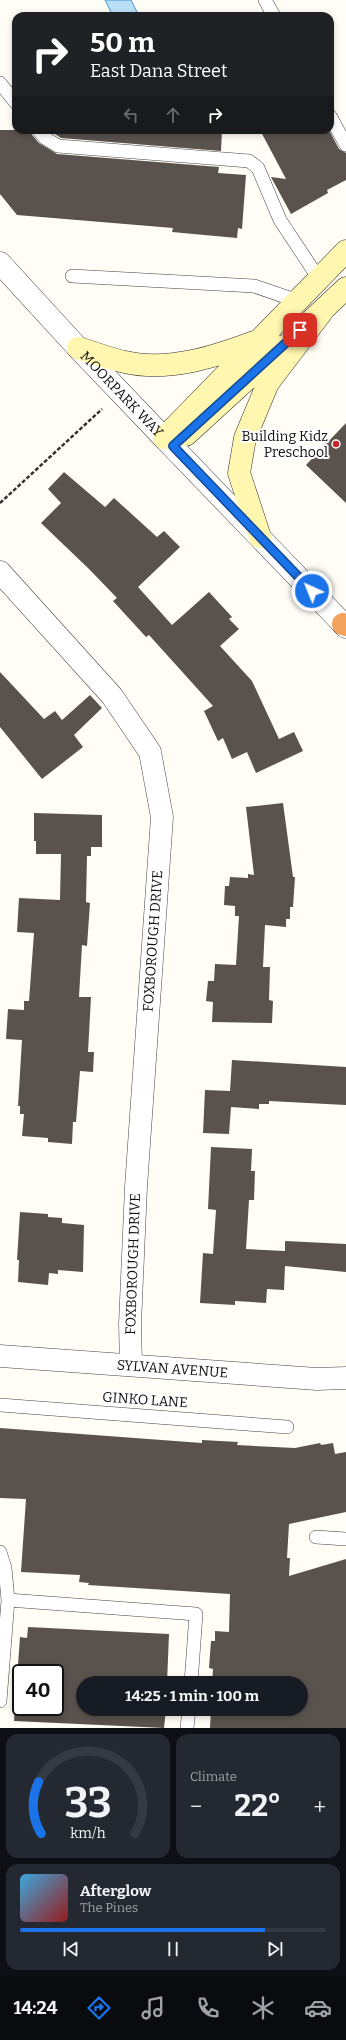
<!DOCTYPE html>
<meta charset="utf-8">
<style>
body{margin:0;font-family:Bitter,serif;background:#242831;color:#f1f3f6;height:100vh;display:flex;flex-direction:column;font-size:15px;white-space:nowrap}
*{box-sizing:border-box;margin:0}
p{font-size:13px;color:#9ea1a6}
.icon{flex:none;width:22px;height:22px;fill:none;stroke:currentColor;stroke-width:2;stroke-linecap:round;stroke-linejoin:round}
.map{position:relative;height:1728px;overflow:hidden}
.sheet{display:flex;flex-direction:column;gap:6px;padding:6px;background:#0d0f14;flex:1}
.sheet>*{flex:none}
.top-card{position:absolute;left:12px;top:12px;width:322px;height:122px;border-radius:12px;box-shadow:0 2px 6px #0003;background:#202124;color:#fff;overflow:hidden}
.speed{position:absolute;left:12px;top:1664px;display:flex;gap:8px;font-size:20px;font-weight:700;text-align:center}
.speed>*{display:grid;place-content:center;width:52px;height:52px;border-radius:50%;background:#171b24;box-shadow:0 2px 6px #0003;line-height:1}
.speed .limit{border:2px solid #111;border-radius:6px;background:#fff;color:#111}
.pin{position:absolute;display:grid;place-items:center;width:34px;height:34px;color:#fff;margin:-17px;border-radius:8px;box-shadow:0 2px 6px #0006}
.me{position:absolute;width:44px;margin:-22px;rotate:316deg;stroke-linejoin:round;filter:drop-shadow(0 0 3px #0008)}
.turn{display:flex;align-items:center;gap:14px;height:84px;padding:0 12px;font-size:18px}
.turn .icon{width:52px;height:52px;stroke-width:2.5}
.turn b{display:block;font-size:28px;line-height:34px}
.lanes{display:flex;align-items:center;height:38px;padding:0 12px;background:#0003;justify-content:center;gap:20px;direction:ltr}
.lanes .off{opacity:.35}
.big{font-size:30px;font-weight:700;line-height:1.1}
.sheet .tile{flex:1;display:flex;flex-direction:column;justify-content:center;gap:6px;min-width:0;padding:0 14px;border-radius:12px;background:#242831}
.sheet .dial{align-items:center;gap:0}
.dial svg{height:104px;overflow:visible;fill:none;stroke:#363941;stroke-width:7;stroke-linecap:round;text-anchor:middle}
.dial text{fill:#f1f3f6;stroke:none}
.song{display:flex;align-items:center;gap:12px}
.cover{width:48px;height:48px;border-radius:6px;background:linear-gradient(135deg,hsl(200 70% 55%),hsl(0 70% 35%))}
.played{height:4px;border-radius:2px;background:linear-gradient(90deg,#1a73e8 80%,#363941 80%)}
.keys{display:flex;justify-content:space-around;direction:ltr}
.heat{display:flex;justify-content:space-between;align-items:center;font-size:22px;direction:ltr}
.sheet .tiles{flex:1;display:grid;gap:6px;grid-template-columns:1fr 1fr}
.tile:last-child{grid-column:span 2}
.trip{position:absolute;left:76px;top:1676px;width:232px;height:40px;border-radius:20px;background:#171b24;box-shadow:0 2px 6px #0003;font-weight:700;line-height:40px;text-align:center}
.tab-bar{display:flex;height:64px;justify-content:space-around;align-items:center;background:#090b0e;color:#9ea1a6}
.tab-bar .icon{width:28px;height:28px}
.tab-bar .current{color:#1a73e8}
.tab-bar b{font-size:18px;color:#f1f3f6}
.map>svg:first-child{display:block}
</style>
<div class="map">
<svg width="346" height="1728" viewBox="0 0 346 1728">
<rect width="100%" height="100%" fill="#fffdf5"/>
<path fill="#b9e0f7" stroke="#3f96cf" d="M105 0H131L139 16H113Z"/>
<path fill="#5a524d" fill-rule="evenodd" d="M0 130H30L32 135 39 143 57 154 219 167 218 173 246 175 242 229 238 228 237 238 172 232 173 228 17 215 0 194Z
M49 130H222L221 151 61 138Z
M260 130H329L339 149 346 153V180L327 190 328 193 291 214 271 177 286 179Z
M346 423V503L306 465Z
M64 472 105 507 114 498 157 537 164 531 180 547 138 587 172 625 209 592 232 617 229 619 239 629 220 646 252 681 279 739 294 732 303 751 256 773 247 752 232 759 223 738 218 741 204 711 213 706 149 635 146 637 113 601 117 598 89 569 41 523 61 503 48 489Z
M0 672 44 719 55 711 62 720 90 695 102 708 74 735 83 747 42 779 0 727Z
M283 803 293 877H295L293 907H290V919H286V927L265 925 263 967H270L269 1000 273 1001 272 1023 212 1022 213 1002 206 1001 208 981H214L215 964 236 965 239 916H235V906L224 905 225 886H229L230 877 248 878V874L254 875 246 807Z
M34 813 102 815V847H91V856H87L86 902 90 903 87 946 82 945 79 997H91L88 1052H94L93 1072 80 1071 76 1122H73L72 1144 48 1142V1138L22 1136 24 1114H20V1106H18L22 1040 6 1039 8 1009 24 1010V1001H29L34 933 17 932 19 898 60 900 61 854H36V841H34Z
M232 1060 346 1067V1105L269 1101V1104H259V1109L231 1107 229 1134 203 1133 205 1090 230 1091Z
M211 1147 252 1149 251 1171H255L254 1200H249L246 1249 285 1251V1241L346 1244V1272L285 1266 284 1290 267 1289 266 1303 235 1301V1305L200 1303 203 1253 213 1254 216 1210 208 1209Z
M20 1212 48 1214V1217L62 1218V1223L84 1225 83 1272 58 1270V1274L49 1273 48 1285 18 1282 19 1260H17Z
M0 1428 202 1443V1440L238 1442 237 1445 295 1448 320 1443 321 1445 333 1443 335 1454 346 1452V1512L289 1524 287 1558H290L289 1576 346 1559V1728H210L211 1709H301V1683H212L213 1669 209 1668 211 1641H215V1631L229 1632 230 1594 88 1585 89 1583 79 1582 80 1575 21 1572 26 1499 0 1498Z
M28 1627 169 1634 167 1683H83V1709H166L164 1728 14 1721 20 1637 27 1638ZM21 1673H55V1707H21Z"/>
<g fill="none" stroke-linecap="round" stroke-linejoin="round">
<g stroke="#444" stroke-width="14">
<path id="service" d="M265 0 274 16
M0 83 16 103
M330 116 346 145
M38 130 45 138 58 146 249 161 258 168 280 220 319 279
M72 276 254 286 298 301
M0 1405 287 1427
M316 1537 346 1539
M0 1552 5 1568 8 1600 196 1614 191 1683
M0 1701 8 1600
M187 1728 189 1709"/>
</g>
<g stroke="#444" stroke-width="23">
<g id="minor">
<path id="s1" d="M0 263 78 348 164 438"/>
<path d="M0 572 112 696 150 752 162 817 136 1187 130 1324 131 1365"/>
</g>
</g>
<g stroke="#444" stroke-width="23">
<g id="tertiary">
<path d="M164 438 346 627"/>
<path id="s2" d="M0 1356 317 1379 346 1378"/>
</g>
</g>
<g stroke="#333" stroke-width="23">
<path id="secondary" d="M313 319 346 288
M78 348C93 352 109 359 125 362 168 372 214 357 254 342
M186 435 283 346
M164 438 346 251
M260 537 239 473 245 438 268 383 324 309"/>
</g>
<g stroke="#222" stroke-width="23">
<path id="motorway" d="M343 624 346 625"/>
</g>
<path stroke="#333" stroke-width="2.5" stroke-dasharray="4 2" stroke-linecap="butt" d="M0 503 102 409"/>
<use href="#service" stroke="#fff" stroke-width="13"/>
<use href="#minor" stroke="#fff" stroke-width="22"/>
<use href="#tertiary" stroke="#fff" stroke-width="22"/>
<use href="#secondary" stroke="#fff6b0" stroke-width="22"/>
<use href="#motorway" stroke="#f5a25d" stroke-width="22"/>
</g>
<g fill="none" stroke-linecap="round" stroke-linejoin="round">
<g stroke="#114b97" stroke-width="10">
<path id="route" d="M300 330 173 446 312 591"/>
</g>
<use href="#route" stroke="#1a73e8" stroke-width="7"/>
</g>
<circle fill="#c4262e" stroke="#fff" stroke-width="1.5" cx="336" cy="444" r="4"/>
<g text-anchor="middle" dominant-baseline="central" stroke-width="4" stroke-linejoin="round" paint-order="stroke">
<g font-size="14" fill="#111" stroke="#fff">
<text stroke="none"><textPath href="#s1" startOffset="179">MOORPARK WAY</textPath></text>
<text transform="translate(153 941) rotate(-86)">FOXBOROUGH DRIVE</text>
<text transform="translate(133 1264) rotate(-88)">FOXBOROUGH DRIVE</text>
<text stroke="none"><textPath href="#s2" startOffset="173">SYLVAN AVENUE</textPath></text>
<text transform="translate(145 1400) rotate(4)">GINKO LANE</text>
</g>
<g font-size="14" fill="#111" stroke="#fff" text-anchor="end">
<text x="328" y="436">Building Kidz<tspan x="328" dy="16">Preschool</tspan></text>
</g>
</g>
</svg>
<div class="speed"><div class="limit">40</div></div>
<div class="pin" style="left:300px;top:330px;background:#d93025"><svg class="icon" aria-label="arrive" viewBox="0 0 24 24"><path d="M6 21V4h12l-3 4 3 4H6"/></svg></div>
<svg class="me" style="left:312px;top:591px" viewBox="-20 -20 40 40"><circle r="17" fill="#1a73e8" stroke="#fff" stroke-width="3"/><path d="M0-11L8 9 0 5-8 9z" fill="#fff"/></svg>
<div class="trip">14:25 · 1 min · 100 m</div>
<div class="top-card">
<div class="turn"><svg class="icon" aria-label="right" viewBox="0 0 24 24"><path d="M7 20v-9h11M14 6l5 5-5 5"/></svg><div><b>50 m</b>East Dana Street</div></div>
<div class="lanes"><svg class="icon off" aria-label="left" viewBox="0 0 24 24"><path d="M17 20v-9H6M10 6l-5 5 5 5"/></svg><svg class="icon off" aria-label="ahead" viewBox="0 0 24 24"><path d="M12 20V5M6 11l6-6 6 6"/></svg><svg class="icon" aria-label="right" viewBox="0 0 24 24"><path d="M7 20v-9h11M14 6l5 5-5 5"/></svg></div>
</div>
</div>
<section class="sheet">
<div class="tiles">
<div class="tile dial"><svg viewBox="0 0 100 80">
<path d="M14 69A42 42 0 1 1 86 69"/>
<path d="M14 69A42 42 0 0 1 12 29" stroke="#1a73e8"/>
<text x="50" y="56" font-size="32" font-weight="700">33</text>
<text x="50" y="72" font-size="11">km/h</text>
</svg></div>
<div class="tile"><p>Climate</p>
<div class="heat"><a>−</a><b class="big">22°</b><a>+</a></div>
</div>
<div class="tile">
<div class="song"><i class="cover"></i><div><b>Afterglow</b><p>The Pines</p></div></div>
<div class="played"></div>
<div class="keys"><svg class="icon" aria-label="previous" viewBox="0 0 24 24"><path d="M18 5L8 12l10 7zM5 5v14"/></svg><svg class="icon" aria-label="pause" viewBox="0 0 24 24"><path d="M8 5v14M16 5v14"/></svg><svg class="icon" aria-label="next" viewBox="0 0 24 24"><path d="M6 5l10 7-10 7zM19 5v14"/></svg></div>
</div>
</div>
</section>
<nav class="tab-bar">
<b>14:24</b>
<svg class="icon current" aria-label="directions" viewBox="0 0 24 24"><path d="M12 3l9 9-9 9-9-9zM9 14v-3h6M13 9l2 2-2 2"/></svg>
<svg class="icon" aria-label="music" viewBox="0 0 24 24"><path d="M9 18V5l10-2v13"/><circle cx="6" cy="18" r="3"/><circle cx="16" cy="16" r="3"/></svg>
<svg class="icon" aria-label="phone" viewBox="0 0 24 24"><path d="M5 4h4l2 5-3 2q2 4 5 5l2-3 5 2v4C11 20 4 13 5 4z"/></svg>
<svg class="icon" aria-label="climate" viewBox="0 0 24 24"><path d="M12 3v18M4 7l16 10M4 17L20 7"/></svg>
<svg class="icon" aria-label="car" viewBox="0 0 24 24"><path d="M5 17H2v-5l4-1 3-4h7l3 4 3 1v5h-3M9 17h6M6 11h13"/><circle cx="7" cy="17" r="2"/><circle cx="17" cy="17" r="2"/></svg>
</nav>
